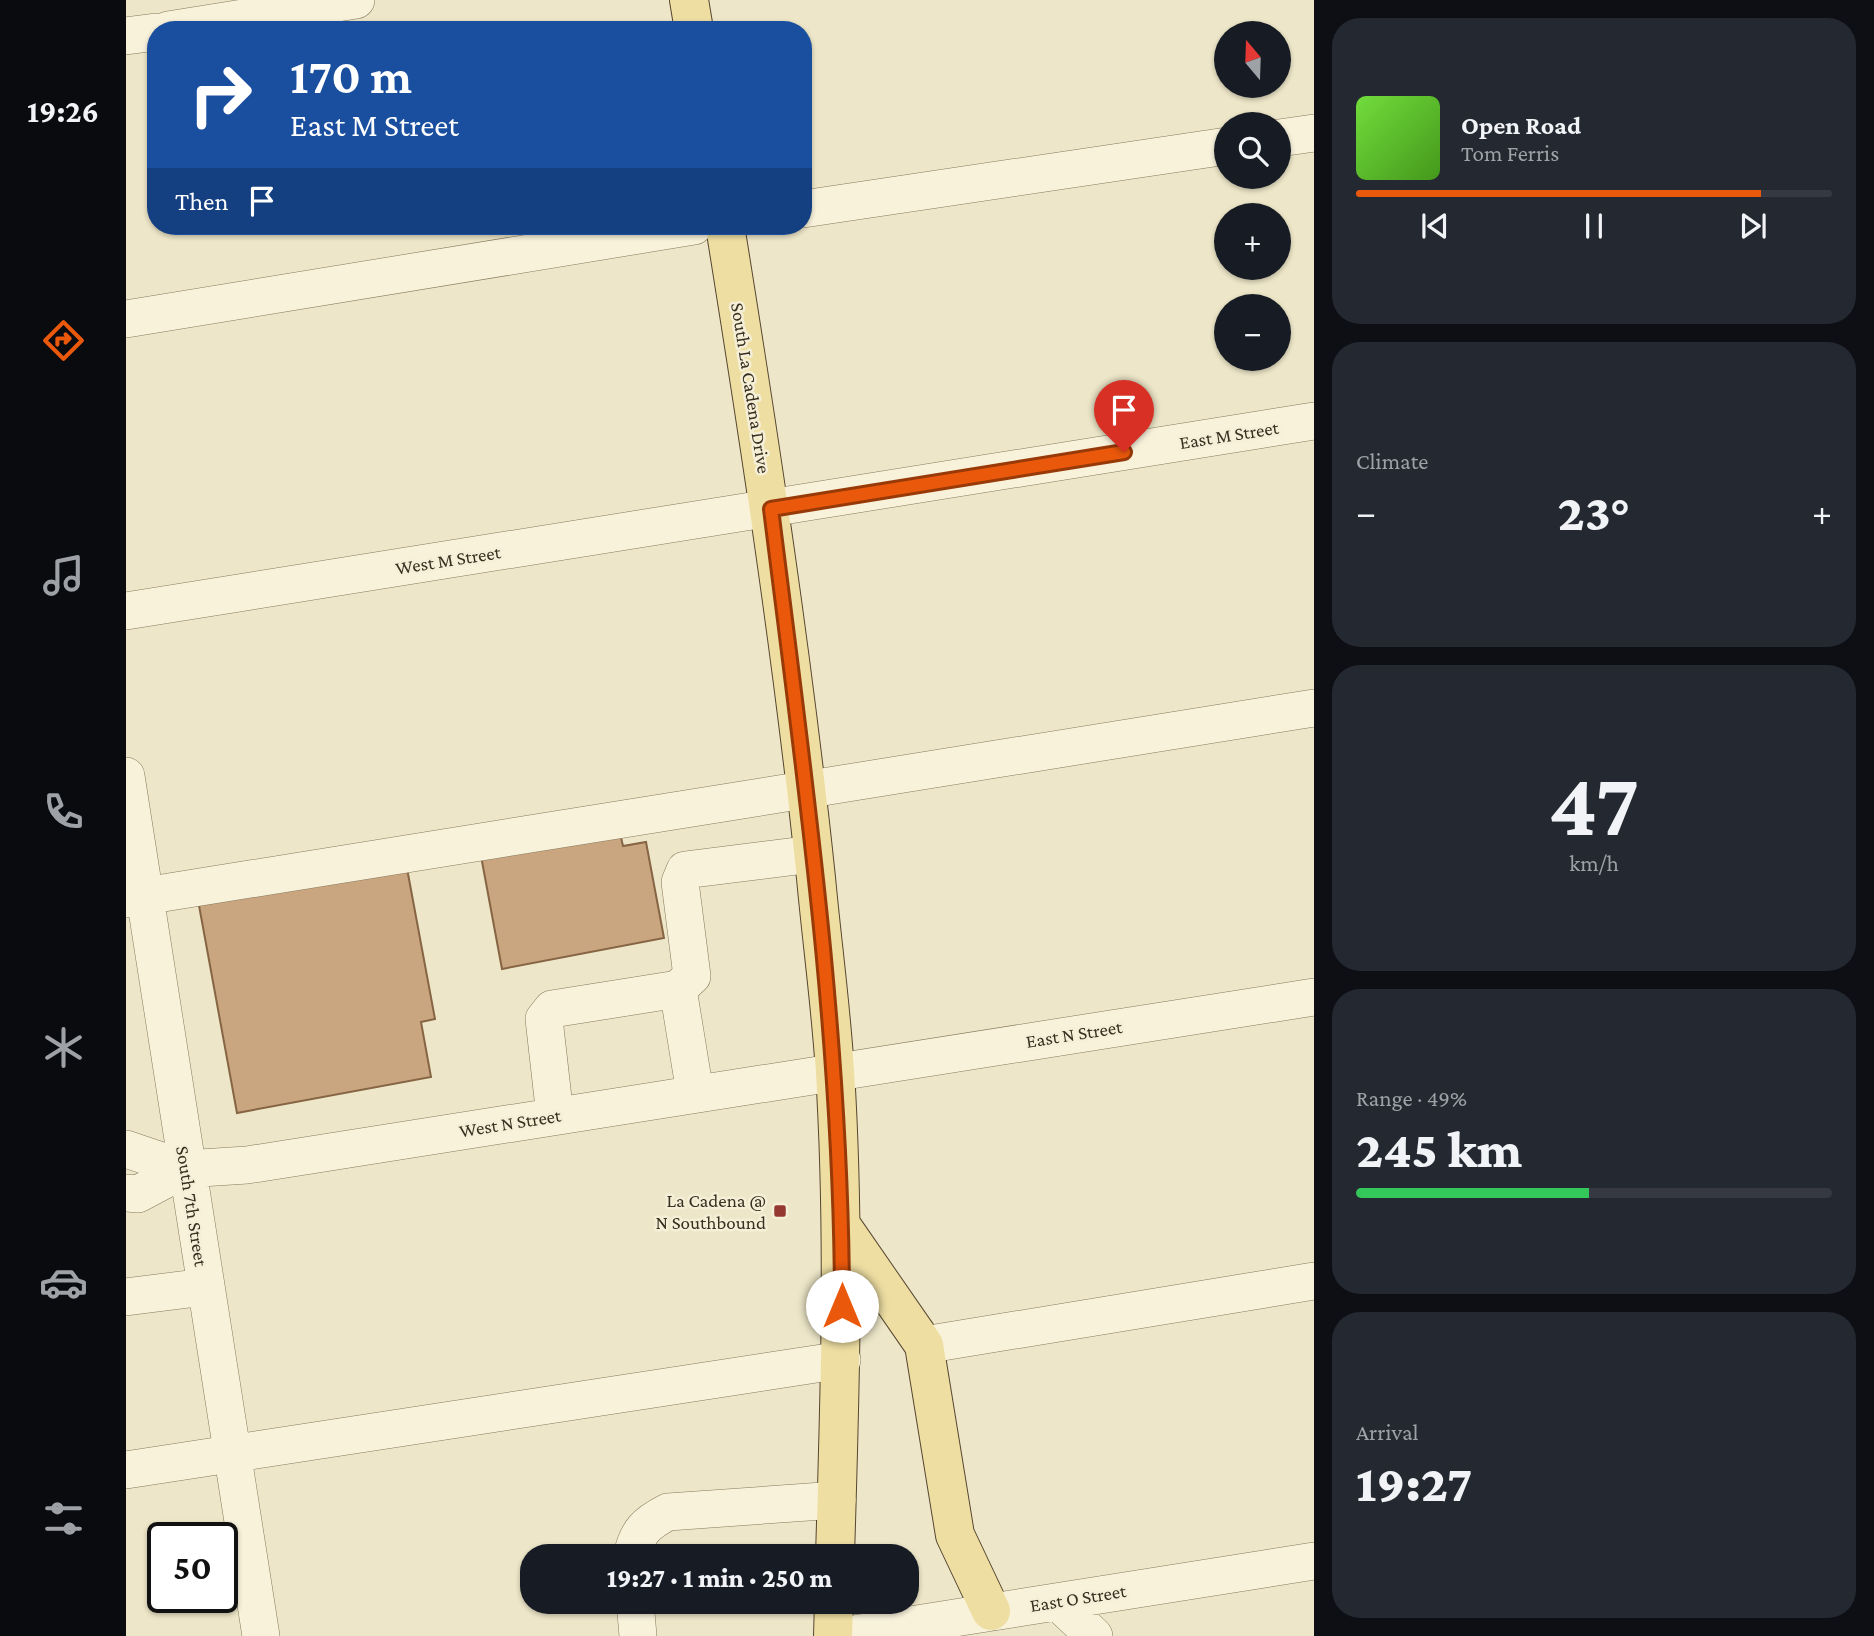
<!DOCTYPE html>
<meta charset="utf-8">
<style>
body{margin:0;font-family:"Crimson Pro",serif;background:#242831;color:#f1f3f6;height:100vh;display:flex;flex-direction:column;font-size:26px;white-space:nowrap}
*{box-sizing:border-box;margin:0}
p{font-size:23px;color:#9ea1a6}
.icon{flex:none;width:38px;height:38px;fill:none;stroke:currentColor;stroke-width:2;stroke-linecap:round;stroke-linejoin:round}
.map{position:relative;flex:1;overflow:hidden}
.sheet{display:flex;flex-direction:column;gap:18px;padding:18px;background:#0d0f14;width:560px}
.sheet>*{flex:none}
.top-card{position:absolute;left:21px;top:21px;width:665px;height:214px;border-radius:28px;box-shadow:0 2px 5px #0004;background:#1a4fa0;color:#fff;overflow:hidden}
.needle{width:46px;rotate:341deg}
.fabs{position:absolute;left:1088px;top:21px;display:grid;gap:14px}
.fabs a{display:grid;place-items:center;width:77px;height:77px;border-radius:50%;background:#171b24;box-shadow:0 2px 5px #0004;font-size:35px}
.speed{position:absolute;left:21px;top:1522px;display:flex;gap:14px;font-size:35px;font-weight:700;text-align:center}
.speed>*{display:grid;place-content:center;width:91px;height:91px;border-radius:50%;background:#171b24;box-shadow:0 2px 5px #0004;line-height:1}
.speed .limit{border:4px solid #111;border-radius:10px;background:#fff;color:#111}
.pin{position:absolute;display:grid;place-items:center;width:60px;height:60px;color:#fff;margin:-72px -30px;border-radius:50% 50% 50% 0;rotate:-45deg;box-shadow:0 0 7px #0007}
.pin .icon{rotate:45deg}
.me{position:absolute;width:77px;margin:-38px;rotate:0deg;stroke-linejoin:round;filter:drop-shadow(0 0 5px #0008)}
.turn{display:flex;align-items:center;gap:24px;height:147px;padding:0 28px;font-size:32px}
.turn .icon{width:91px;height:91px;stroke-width:2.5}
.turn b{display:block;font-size:49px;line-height:60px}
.then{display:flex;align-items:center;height:66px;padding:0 28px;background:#0003;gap:14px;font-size:26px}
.big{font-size:52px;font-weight:800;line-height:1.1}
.sheet .widget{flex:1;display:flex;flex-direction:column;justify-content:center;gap:10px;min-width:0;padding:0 24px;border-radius:28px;background:#242831}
.sheet .dial{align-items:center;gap:0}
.dial b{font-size:91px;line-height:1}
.song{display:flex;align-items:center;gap:21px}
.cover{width:84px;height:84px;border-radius:10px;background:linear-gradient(135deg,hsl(100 70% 55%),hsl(100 70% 35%))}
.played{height:7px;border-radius:4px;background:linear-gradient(90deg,#ea580c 85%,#363941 85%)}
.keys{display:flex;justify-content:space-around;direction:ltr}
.heat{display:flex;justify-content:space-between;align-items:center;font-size:38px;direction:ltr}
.charge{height:10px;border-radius:5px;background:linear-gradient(90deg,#34c759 49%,#363941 0)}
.trip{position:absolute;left:394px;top:1544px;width:399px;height:70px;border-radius:28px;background:#171b24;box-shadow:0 2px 5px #0004;font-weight:800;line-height:70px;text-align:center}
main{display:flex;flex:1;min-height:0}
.dock{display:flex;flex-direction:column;width:126px;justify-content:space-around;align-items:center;background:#090b0e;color:#9ea1a6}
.dock .icon{width:49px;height:49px}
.dock .active{color:#ea580c}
.dock b{font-size:32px;color:#f1f3f6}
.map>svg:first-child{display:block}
</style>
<main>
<nav class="dock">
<b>19:26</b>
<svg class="icon active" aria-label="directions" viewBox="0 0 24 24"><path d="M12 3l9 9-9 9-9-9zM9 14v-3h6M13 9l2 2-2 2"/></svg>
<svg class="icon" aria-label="music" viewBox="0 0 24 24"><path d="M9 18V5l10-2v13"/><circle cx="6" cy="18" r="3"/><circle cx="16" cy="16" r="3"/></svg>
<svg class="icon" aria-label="phone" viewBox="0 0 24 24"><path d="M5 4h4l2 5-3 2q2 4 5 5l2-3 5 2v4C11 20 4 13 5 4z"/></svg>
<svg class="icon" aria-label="climate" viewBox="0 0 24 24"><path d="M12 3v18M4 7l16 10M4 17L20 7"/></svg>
<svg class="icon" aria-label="car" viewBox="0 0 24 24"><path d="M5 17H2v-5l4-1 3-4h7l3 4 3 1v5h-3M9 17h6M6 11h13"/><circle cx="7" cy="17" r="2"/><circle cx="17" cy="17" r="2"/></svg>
<svg class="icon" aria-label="filters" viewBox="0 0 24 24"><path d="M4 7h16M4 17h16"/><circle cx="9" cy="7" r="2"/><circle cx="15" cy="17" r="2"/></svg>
</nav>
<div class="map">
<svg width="1188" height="1636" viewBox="0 0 1188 1636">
<rect width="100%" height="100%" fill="#ede6c8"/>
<path fill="#c9a67f" stroke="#866544" stroke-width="2" d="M493 829 497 846 520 842 538 938 376 969 355 856Z
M280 863 309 1019 295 1022 305 1077 111 1113 72 900Z"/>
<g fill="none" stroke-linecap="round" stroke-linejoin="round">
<g stroke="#88795d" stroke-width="38">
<path id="minor" d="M42 30 230 0
M0 36 30 32
M1153 138 1188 133
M677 209 1101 146
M0 319 568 226
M0 611 1188 421
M0 776 135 1636
M0 899 1188 708
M552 989 569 1093
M429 1116 418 1019 426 1009 552 989 566 976 554 882 559 870 687 854
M0 1149 59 1169 121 1165 1188 997
M0 1193 12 1194 59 1169
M0 1297 79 1287
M798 1345 1188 1281
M0 1470 716 1360
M506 1556C511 1532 520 1523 542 1512L711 1500
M509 1601 512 1636
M932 1602 968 1636
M715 1636 1188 1561"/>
</g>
<g stroke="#564631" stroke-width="40">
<path id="major" d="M563 0 568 30
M599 226C634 443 667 659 690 878 696 943 705 1007 709 1072 719 1233 714 1394 709 1556
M715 1225 798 1345 829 1535 865 1611
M707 1636 708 1601"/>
</g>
<use href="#minor" stroke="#f8f2db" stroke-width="37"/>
<use href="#major" stroke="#eedea2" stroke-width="38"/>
</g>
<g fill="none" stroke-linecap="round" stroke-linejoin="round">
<g stroke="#983908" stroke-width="18">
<path id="route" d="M716 1306C716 1038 678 774 645 509L998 452"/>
</g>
<use href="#route" stroke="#ea580c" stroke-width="12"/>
</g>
<rect fill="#953930" stroke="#f5efd7" stroke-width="2.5" x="647" y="1204" width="14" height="14" rx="3.5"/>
<g text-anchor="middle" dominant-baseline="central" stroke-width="5" stroke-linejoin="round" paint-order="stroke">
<g font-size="19" fill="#392f20" stroke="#f5efd7">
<text transform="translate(625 388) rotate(81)">South La Cadena Drive</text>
<text transform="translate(1103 435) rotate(-9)">East M Street</text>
<text transform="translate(322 560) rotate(-9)">West M Street</text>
<text transform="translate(948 1034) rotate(-9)">East N Street</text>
<text transform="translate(384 1123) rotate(-9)">West N Street</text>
<text transform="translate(66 1206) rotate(81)">South 7th Street</text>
<text transform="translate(952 1598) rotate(-9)">East O Street</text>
</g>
<g font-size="19" fill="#392f20" stroke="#f5efd7" text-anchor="end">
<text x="640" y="1200">La Cadena @<tspan x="640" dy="22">N Southbound</tspan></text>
</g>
</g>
</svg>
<div class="fabs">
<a><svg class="needle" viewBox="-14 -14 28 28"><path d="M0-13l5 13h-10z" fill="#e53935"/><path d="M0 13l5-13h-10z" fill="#9ea1a6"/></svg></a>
<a><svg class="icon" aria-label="search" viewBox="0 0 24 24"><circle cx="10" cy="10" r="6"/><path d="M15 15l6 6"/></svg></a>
<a>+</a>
<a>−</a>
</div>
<div class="speed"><div class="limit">50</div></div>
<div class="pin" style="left:998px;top:452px;background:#d93025"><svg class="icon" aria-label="arrive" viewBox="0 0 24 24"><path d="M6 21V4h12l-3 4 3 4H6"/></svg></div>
<svg class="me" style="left:716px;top:1306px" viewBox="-20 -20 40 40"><circle r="19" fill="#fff"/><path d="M0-13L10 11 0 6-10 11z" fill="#ea580c"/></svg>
<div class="trip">19:27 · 1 min · 250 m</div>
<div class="top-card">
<div class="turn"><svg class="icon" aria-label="right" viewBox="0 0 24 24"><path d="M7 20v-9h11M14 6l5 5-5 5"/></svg><div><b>170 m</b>East M Street</div></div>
<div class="then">Then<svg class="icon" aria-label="arrive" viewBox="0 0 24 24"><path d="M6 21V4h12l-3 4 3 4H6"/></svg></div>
</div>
</div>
<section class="sheet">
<div class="widget">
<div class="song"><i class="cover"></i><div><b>Open Road</b><p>Tom Ferris</p></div></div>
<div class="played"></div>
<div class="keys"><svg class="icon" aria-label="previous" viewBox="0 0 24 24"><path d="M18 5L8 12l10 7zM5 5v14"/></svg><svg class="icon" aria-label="pause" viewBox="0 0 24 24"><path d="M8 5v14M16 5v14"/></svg><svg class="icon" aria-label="next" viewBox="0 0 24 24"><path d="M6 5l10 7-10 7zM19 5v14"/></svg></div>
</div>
<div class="widget"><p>Climate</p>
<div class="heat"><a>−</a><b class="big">23°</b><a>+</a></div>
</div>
<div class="widget dial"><b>47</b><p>km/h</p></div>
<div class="widget"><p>Range · 49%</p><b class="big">245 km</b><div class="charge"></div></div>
<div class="widget"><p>Arrival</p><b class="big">19:27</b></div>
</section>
</main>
